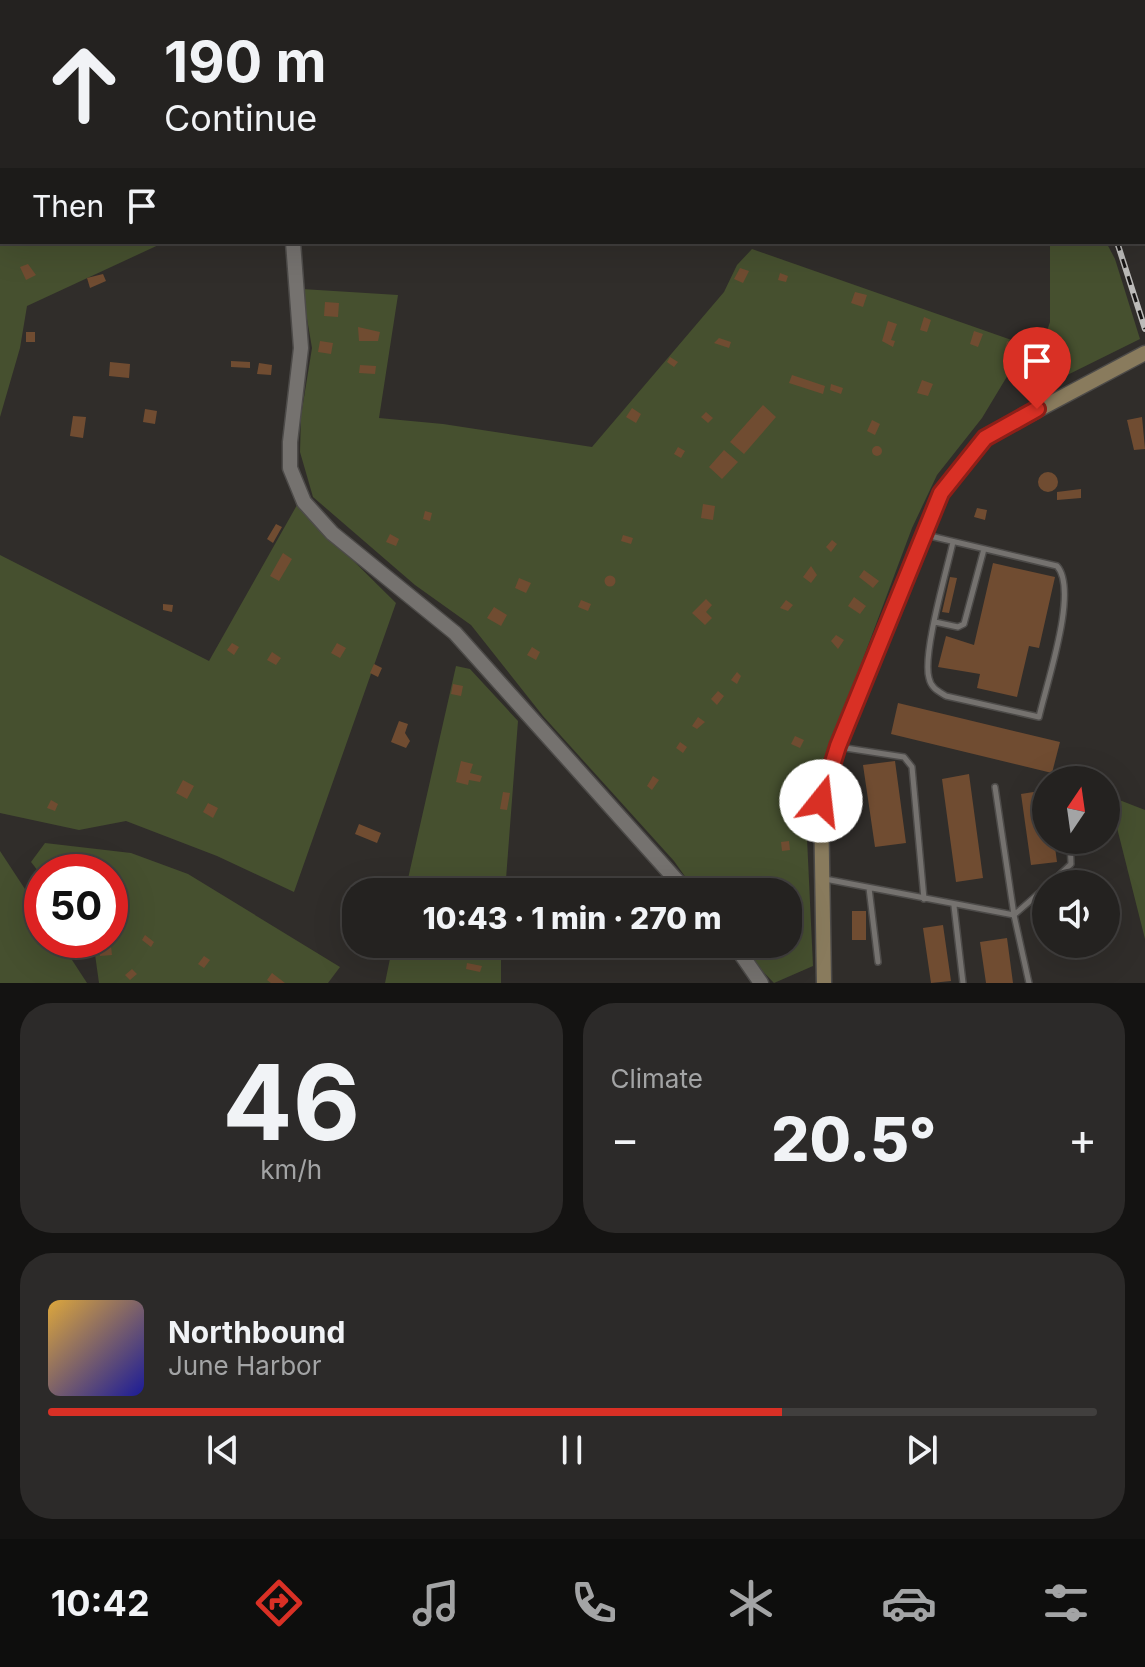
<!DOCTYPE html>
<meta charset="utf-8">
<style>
body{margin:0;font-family:Inter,sans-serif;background:#2c2a29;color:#f1f3f6;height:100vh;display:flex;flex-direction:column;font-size:30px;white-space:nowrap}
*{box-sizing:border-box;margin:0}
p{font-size:26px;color:#a3a4a5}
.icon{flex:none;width:44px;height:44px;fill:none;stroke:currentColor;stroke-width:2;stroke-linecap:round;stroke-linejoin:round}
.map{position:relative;height:983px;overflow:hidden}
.details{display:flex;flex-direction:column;gap:20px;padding:20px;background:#141312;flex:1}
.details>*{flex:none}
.banner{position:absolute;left:0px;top:0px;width:1146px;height:244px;box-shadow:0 8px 32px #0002,0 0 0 2px #413f3e;background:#242220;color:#f1f3f6;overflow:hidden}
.needle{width:52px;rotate:13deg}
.buttons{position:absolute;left:1032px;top:766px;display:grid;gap:16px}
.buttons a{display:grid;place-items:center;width:88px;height:88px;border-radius:50%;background:#242220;box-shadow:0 8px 32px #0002,0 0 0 2px #413f3e;font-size:40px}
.speed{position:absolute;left:24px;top:854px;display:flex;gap:16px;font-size:40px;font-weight:700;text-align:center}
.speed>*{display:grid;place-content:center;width:104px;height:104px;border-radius:50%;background:#242220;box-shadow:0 8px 32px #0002,0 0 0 2px #413f3e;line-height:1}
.speed .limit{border:12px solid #d22;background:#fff;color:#111}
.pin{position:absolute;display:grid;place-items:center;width:68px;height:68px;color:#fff;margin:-82px -34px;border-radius:50% 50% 50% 0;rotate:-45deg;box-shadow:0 0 8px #0007}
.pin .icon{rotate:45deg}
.me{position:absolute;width:88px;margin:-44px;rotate:16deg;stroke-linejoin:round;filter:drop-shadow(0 0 6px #0008)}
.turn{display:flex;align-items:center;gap:28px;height:168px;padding:0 32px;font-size:36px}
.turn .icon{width:104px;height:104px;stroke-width:2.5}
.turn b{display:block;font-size:56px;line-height:68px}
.then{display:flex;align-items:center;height:76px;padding:0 32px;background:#0003;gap:16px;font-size:30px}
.big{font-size:60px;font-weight:800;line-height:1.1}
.details .card{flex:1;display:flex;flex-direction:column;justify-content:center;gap:12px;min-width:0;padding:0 28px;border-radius:32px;background:#2c2a29}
.details .dial{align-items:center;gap:0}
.dial b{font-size:104px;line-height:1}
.song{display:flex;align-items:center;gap:24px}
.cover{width:96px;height:96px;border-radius:12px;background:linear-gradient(135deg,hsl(40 70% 55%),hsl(240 70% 35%))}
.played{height:8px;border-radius:4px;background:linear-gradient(90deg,#d93025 70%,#413f3e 70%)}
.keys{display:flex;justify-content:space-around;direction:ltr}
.heat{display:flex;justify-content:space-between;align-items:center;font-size:44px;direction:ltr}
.details .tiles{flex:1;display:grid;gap:20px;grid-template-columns:1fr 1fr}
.card:last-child{grid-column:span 2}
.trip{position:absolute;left:342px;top:878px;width:460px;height:80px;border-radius:32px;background:#242220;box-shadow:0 8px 32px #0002,0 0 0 2px #413f3e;font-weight:800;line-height:80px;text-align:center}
.menu{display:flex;height:128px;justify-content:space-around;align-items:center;background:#0e0e0d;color:#a3a4a5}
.menu .icon{width:56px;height:56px}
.menu .selected{color:#d93025}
.menu b{font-size:36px;color:#f1f3f6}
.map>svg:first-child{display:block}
</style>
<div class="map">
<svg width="1145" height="983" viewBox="0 0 1145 983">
<rect width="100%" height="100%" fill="#302d2a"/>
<path fill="#46502f" d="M0 0 72 2H2V242H165L27 306 20 348 0 417Z
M104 0H226V2H108Z
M1050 242H1106L1115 259 1140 339 1039 389 1028 387 1050 322Z
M752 249 1026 345 982 418 937 475 912 528 824 763 806 817 813 966 774 983 736 944H788V892H696L674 861 543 716 471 625 415 585 313 497 300 452 301 416 312 348 302 289 398 295 379 418 443 424 592 447 724 292 737 265Z
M297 505 396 603 294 892 217 856 126 821 79 830 0 813V555L209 661Z
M456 666 470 669 518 721 505 892H405Z
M1109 796 1145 810V939Z
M45 843 131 853 188 874 340 967 328 983H99L93 940H110V872H42V876L31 862Z
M0 851 42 915V940H59L87 983H0Z
M393 944H501V983H385Z"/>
<path fill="#417f7f" d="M1020 0H1145V235L1144 2Z"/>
<path fill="#704c31" d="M28 264 36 275 26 280 20 267Z
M740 268 749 271 743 283 734 279Z
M780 273 788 276 786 282 778 280Z
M103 274 106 281 90 288 87 278Z
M855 292 867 295 863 307 851 303Z
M325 302 339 303 338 317 324 316Z
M924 317 931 320 927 332 920 330Z
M888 321 897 324 891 340 895 341 893 347 882 341Z
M358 327 380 332 378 341H359Z
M974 331 983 334 978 347 970 344Z
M26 332H35V342H26Z
M719 338 731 342 729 348 714 343Z
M320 341 333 343 331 354 318 352Z
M1007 341 1019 345 1016 355 1004 352Z
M670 357 678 362 674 367 667 362Z
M231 361 250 362V368L231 367Z
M110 362 130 364 129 378 109 376Z
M259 363 272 365 271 375 257 374Z
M360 365 376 366 375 374 359 373Z
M792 375 825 386 823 394 789 383Z
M922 380 933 384 928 396 917 393Z
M831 384 843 388 841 394 830 390Z
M763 405 776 417 744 454 730 442Z
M632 408 641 414 636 423 626 417Z
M145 409 157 411 155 424 143 422Z
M706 412 713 418 708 423 701 417Z
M73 416 86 417 83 438 70 436Z
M1142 417 1145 449 1134 450 1127 420Z
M872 420 880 424 875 435 867 431Z
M872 451a5 5 0 1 1 10 0a5 5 0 1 1-10 0Z
M678 447 685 451 681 458 674 454Z
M724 450 738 462 722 479 709 467Z
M1038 482a10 10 0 1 1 20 0a10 10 0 1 1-20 0Z
M1081 489V498L1057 500V492Z
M703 504 715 506 713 520 701 518Z
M977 508 987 510 985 520 974 517Z
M425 511 432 513 430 521 423 519Z
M276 524 282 527 273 543 267 539Z
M390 534 399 539 396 546 386 542Z
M623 535 633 538 631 544 621 541Z
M832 540 837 544 831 552 826 547Z
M283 553 292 559 279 581 270 576Z
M993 563 1055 577 1039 648 1029 646 1017 697 977 688 980 674 938 667 946 636 974 645Z
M811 566 817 575 811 583 803 577Z
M864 570 879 581 873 588 859 577Z
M604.5 581a5.5 5.5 0 1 1 11 0a5.5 5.5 0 1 1-11 0Z
M950 577 957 578 949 613 942 612Z
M519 578 531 583 526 593 515 588Z
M854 597 866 606 860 614 848 606Z
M706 599 712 605 706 612 712 618 705 625 692 613Z
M581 600 591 604 588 611 578 607Z
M786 600 793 605 788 611 780 608Z
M163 604 173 605 172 612 163 610Z
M494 607 507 615 501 626 487 618Z
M836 635 844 640 838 649 831 641Z
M232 643 239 647 234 655 227 650Z
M337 643 346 648 340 658 331 653Z
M532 647 540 652 536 660 527 655Z
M272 652 281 658 276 665 267 660Z
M374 664 382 668 378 677 370 673Z
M737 672 741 676 737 684 731 680Z
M453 684 463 686 461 696 451 694Z
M718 691 724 696 717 705 711 699Z
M898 703 1060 742 1052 773 891 734Z
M698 717 705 722 697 729 692 726Z
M399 721 408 724 405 733 410 741 406 748 391 742Z
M795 736 804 740 800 748 791 744Z
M680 742 687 747 683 753 676 748Z
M461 761 473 764 470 773 482 776 480 782 469 780 468 785 456 782Z
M895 761 906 843 875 847 863 765Z
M969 774 983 878 956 882 942 779Z
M653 776 659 780 652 790 647 786Z
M183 780 194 786 187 799 176 793Z
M1046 790V840H1054L1057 862 1031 865 1021 794Z
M503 792 510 793 507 810 500 809Z
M51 800 58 804 55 811 47 808Z
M208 803 218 808 213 818 203 812Z
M359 824 381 833 377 843 355 834Z
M789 841 790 850 782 851 781 842Z
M852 911H866V940H852Z
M943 925 951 981 931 983 923 928Z
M145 935 154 942 151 947 142 940Z
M1007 938 1013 983H986L980 942Z
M111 946 112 955 100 956V947Z
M204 956 210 960 204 968 198 964Z
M467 963 482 966 480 972 466 969Z
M132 969 137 974 130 980 125 975Z
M272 973 285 983H271L267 980Z"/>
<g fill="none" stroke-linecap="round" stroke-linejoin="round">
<g stroke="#4d4b49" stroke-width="8">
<path id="service" d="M926 535 1057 566C1079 590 1046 685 1039 717L946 696C938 691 931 688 929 678 922 654 947 570 953 542
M935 622 958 627 964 624 984 549
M839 747 904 757 912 767 924 899
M995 787 1014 915 1029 983
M825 879 1014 915 1046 887
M1050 884 1071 864 1070 840
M869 888 878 962
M954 906 963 983"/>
</g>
<g stroke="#4d4b49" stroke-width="17">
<path id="tertiary" d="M239 0 240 2
M293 242 301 348 290 442V468L304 502 332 533 455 633 687 892
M734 944 761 983"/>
</g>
<g stroke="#4d4b49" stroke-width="17">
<path id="secondary" d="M824 983 821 801 838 746 941 493 985 438 1145 353"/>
</g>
<use href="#service" stroke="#75726f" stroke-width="5"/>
<use href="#tertiary" stroke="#75726f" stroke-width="14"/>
<use href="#secondary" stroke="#897b5d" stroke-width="14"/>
<g stroke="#bcbbb9" stroke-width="6">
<path id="rail" d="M928 0 930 2
M1117 242 1145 329"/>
</g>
<use href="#rail" stroke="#171514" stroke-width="3" stroke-dasharray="9" stroke-linecap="butt"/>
</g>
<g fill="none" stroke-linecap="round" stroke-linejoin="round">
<g stroke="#8d1f18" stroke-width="20">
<path id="route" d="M821 801 838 746 941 493 985 438 1037 409"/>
</g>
<use href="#route" stroke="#d93025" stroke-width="14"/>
</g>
</svg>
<div class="buttons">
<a><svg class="needle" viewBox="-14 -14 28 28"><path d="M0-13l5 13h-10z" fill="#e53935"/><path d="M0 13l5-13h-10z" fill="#a3a4a5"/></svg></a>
<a><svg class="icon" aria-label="sound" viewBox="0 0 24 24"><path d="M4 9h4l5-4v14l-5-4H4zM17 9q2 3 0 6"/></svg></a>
</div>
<div class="speed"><div class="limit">50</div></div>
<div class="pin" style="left:1037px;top:409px;background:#d93025"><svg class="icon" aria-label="arrive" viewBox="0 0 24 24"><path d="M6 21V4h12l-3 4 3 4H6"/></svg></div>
<svg class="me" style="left:821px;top:801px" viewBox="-20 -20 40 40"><circle r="19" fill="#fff"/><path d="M0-13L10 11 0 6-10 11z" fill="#d93025"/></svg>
<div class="trip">10:43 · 1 min · 270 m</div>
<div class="banner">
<div class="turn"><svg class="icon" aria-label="ahead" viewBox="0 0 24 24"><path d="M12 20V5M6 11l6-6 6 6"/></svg><div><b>190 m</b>Continue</div></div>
<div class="then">Then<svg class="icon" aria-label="arrive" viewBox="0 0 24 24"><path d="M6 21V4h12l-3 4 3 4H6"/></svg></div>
</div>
</div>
<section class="details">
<div class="tiles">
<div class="card dial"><b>46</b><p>km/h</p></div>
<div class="card"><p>Climate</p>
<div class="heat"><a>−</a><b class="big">20.5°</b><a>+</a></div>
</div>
<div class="card">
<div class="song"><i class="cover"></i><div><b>Northbound</b><p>June Harbor</p></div></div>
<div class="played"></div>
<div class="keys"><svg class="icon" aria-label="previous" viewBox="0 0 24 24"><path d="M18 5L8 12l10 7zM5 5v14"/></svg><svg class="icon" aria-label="pause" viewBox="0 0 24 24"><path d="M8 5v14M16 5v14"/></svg><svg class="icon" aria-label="next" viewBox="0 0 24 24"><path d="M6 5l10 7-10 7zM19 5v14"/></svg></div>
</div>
</div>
</section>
<nav class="menu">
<b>10:42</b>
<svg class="icon selected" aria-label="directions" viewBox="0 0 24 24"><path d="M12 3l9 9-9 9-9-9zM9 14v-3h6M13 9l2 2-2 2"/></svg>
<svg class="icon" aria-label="music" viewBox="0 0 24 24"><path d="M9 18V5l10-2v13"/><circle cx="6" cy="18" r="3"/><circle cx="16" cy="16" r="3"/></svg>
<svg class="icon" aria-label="phone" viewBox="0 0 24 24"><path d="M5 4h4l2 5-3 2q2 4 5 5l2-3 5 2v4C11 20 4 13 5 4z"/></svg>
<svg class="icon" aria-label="climate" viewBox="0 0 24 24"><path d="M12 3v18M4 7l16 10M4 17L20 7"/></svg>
<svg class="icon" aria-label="car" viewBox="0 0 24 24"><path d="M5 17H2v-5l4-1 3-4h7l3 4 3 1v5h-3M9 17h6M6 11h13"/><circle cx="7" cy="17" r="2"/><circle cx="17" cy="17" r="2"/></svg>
<svg class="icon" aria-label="filters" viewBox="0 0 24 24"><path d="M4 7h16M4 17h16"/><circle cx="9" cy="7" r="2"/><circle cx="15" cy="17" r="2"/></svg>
</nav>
